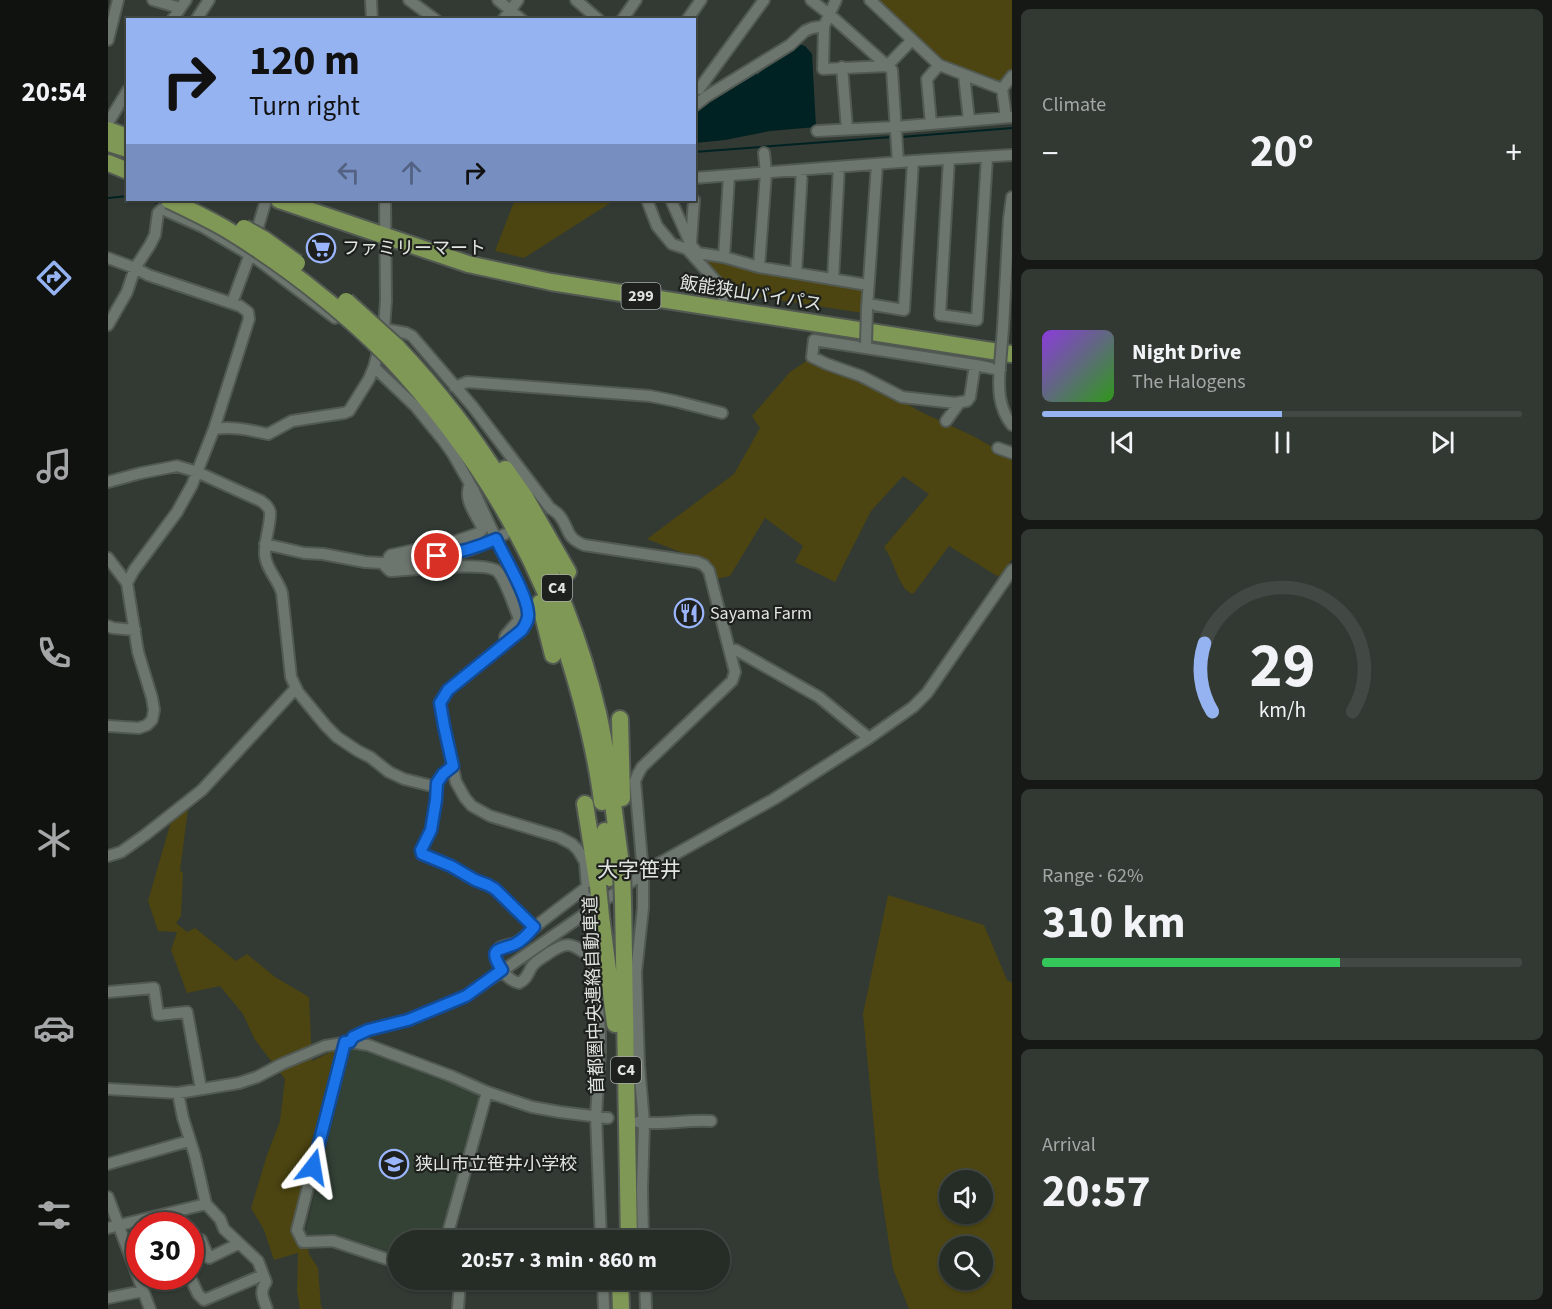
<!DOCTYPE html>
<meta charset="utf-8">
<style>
body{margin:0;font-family:"Source Sans 3","Noto Sans JP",sans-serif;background:#323832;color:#f1f3f6;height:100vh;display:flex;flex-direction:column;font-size:22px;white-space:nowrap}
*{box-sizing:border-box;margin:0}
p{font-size:20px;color:#a4a7a7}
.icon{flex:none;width:33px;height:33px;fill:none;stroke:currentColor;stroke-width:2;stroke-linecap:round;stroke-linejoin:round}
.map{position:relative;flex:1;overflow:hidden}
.drawer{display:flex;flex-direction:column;gap:9px;padding:9px;background:#151815;width:540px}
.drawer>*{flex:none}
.top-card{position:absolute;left:18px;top:18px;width:570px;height:183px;border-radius:0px;box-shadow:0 2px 4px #0004,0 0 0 2px #424843;background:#95b2f1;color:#111;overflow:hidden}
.controls{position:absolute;left:831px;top:1170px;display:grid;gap:12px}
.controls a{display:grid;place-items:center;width:54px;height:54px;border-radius:50%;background:#262c26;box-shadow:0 2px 4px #0004,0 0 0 2px #424843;font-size:30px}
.speed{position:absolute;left:18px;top:1212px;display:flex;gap:12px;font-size:30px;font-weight:700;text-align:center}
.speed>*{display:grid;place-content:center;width:78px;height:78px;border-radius:50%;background:#262c26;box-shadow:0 2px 4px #0004,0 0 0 2px #424843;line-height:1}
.speed .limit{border:9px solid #d22;background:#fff;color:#111}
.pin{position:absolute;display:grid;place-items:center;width:51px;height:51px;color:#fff;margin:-26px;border:3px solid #fff;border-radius:50%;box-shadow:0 2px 6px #0007}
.me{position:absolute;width:66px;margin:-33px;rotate:14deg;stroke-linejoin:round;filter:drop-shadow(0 0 4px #0008)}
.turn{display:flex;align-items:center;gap:21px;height:126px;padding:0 24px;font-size:27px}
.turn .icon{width:78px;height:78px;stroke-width:2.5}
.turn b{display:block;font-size:42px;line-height:51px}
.lanes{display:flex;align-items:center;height:57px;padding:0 24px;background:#0003;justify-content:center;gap:30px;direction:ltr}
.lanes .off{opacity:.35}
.big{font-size:45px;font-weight:700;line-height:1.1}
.drawer .card{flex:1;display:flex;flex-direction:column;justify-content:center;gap:9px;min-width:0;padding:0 21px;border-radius:9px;background:#323832}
.drawer .dial{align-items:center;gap:0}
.dial svg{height:156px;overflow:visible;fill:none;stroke:#424843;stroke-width:7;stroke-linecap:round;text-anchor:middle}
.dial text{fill:#f1f3f6;stroke:none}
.song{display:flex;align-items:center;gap:18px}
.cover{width:72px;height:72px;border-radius:9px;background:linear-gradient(135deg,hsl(270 70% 55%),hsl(110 70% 35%))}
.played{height:6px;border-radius:3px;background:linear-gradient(90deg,#95b2f1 50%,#424843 50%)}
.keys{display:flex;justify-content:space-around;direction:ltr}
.heat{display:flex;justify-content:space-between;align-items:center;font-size:33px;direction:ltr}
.charge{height:9px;border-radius:4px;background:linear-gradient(90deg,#34c759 62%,#424843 0)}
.trip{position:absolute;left:280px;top:1230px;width:342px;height:60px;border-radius:30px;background:#262c26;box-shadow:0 2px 4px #0004,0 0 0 2px #424843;font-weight:700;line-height:60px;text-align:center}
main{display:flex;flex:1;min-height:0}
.tabs{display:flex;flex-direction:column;width:108px;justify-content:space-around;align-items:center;background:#0f120f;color:#a4a7a7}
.tabs .icon{width:42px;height:42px}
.tabs .on{color:#95b2f1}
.tabs b{font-size:27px;color:#f1f3f6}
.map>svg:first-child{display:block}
</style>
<main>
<nav class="tabs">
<b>20:54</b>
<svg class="icon on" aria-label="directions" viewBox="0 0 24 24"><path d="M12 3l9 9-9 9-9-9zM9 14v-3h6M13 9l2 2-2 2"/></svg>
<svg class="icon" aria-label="music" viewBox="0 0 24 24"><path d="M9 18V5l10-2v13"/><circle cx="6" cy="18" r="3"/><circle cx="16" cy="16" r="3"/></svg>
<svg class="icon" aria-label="phone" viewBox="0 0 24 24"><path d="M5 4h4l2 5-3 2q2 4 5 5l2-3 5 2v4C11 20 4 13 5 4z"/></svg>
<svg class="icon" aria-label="climate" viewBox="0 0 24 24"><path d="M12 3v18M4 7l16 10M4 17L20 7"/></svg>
<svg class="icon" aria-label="car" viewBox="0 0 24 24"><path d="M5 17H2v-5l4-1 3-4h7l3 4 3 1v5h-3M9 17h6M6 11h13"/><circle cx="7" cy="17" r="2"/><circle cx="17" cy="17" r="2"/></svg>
<svg class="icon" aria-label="filters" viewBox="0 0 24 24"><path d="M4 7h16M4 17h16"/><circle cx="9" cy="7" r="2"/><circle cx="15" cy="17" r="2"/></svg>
</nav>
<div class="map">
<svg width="904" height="1309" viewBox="0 0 904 1309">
<rect width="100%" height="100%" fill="#323a33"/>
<path fill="#344236" d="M244 1042 374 1093 340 1240H291V1254L224 1234 197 1235Z"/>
<path fill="#4c4511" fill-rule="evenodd" d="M766 0H904V70L894 83 890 85 834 62Z
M404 200H507L416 258 387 251 406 202Z
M590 256 758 290 755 313 622 293 618 291Z
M700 360 757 383 794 401 811 411 865 436 904 458V559L894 575 889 576 841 546 806 593 804 594 797 589 791 579 782 557 776 547 821 494 795 476 763 511 727 582 687 562 695 546 657 518 622 576 608 579 598 562 539 539 626 474 652 428 644 416 682 372Z
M80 809 72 871 75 872 73 916 68 923 79 932 87 928 128 961 139 954 167 977 201 997 204 1061 231 1048 191 1233 198 1239 201 1254 210 1268 213 1307 215 1309H192L189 1291 190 1253 166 1260 156 1230 143 1208 159 1155 172 1121 177 1079 147 1040 135 1014 112 986 79 993 63 950 69 932 50 931 40 901 64 818Z
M780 895 876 925 899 980 904 983V1309H801L785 1269 771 1179 755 1014ZM874 1180V1214H842V1180ZM874 1246V1280H842V1246Z"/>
<path fill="#002223" d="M687 43 697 46 704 54 708 127 662 131 617 140 587 143V110L648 71 649 75 673 54Z"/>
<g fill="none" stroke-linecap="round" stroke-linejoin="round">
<path stroke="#002223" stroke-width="2" d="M793 137 904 128
M586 152 784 137
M0 198 20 196
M41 200 55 205"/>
<g stroke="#515952" stroke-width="14">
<path id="minor" d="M45 0 72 8
M263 0 264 20
M301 0 328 20
M390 0 414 20
M468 0 491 20
M703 0 721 14 784 70 790 162
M728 0 716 26 715 69 779 66 804 40
M762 0 831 65 894 89
M64 20 78 0
M88 20 101 0
M395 20 410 0
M514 20 528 0
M579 20 593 0
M0 40 10 0
M734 67 739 129
M856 75 861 120
M591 89 656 0
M586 106 599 96 682 45 697 31 704 28 716 26
M898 117 894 89 904 76
M0 123 20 90
M823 124 819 79 831 65
M709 131 787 127 904 117
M841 159 832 315 869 320 879 157
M586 178 805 161 904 155
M539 200 549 226 564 244 579 249 615 289V298
M563 200 583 245 590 253 616 257 651 267 760 285
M583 242 586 200
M616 257 621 176
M0 258 27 268 40 275 132 306 140 312 141 319 106 429 84 485 69 512 26 570 19 583 30 652 44 698 46 710 44 720 39 725 31 728 0 726
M651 267 658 173 656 153
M688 273 694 170
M725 279 731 167
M124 303 142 254 158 200
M760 304 796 310 805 161
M759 309 769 164
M0 325 19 292 27 268 42 245 47 235 50 213 54 209 95 227 149 259 227 318
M895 328 901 219 904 197
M276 329 298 333 304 336 365 407 442 508C445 510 448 512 450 514 462 527 456 537 476 545L589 562 596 565 601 571 627 672 624 681 534 767 530 774 527 781 535 873V908L528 972 531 1065 536 1123 534 1189 535 1240
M867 365 862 397 859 401 847 403 794 397 753 376 719 364 704 357 706 340 867 365 892 370
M892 365C890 387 890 408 904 425
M266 367 308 407 335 440 345 454 366 491 415 597 420 613 419 622 414 630 340 690 332 703 336 726 348 782 357 798 364 806 382 816 451 837 464 844 470 850 477 862 480 898
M347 387 359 382 542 396 567 401 614 413
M838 421 852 402
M106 429C125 426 141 430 160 434L184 421 236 413 241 411 261 379 266 367 276 329 278 300 277 200
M890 448 904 453
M0 482 33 473 69 466 89 472 153 501C157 504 161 507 162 512 163 524 156 541 157 555 158 569 170 579 174 593L183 677 190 692 218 726 229 737 250 751 262 757 281 772 296 779 328 787
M157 544 196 553 215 554 257 562 274 563 351 553 369 547 397 534
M0 558 19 583
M274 563 282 571C302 570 376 561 389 571 397 578 406 607 411 618L410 621 398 635 397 637 399 642
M281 563V557L283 555 348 541 371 533 374 530V527C367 513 355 499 362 484
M0 626 5 628 27 630
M623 650H628L711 697 761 738
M345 766 335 774 329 783 328 800 323 830 313 850 314 854 343 866 367 880 380 885 387 889 426 927
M0 856 13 852 37 835 94 790 188 688
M479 887C462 900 444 913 427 927 421 932 416 938 409 942 403 946 393 944 389 951 383 962 401 981 411 983 420 979 420 971 425 965 429 960 436 957 441 953 463 938 465 946 486 959
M483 920 492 1031V1051L488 1116 493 1240
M0 992 46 988 50 1015 79 1012 93 1089
M237 1042 189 1230 195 1242 225 1241 291 1263
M242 1042 245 1037 250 1034 260 1030 300 1020 358 996 546 866 666 799 761 738 805 707 819 693 904 570
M0 1089 70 1093 131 1083 149 1077 174 1064 217 1046 242 1042 260 1045 343 1076 379 1092 424 1107 452 1112 500 1118
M530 1122C554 1126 578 1119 603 1121
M0 1164 81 1141
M0 1197 42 1309
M98 1204 112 1219 116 1229 150 1261 158 1282C151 1293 155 1297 159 1309
M0 1228 98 1204 87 1156 75 1118 70 1093
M338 1240 379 1092
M82 1242 93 1240 101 1258 130 1244
M495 1280 496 1309
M537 1280 538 1309
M84 1281 90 1294 96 1300 155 1275
M0 1298 35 1291
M350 1309 352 1280"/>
</g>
<g stroke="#515952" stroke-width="20">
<path id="highway" d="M0 130 20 137
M0 143 20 149
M0 163 20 171
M171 200 360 264 443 282 904 354
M289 347C387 451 457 574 490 713 502 765 506 818 514 871
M280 356C345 425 399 503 437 591 452 625 463 663 473 699 482 733 490 767 494 802
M397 469 417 497 460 572
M432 603 445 655
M512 719 514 798
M477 804 490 886
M497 831 501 878
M515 900 521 1240
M493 916 507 1024
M512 1280 513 1309"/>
</g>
<use href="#minor" stroke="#6d766e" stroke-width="10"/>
<use href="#highway" stroke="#809856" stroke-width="16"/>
<g stroke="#515952" stroke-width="14" stroke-linecap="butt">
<path id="minor-bridge" d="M758 343 759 309
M892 365 895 328
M480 898 483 920"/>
</g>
<g stroke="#515952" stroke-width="20" stroke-linecap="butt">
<path id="highway-bridge" d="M61 200C80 209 99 218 118 229 177 265 231 307 280 356
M136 228 157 240 189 263
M238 301 289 347
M514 871 515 900
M490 886 493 916"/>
</g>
<use href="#minor-bridge" stroke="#6d766e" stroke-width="10"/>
<use href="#highway-bridge" stroke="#809856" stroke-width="16"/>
</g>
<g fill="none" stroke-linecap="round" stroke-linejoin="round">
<g stroke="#114b97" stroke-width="15">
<path id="route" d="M205 1167 237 1042H242L245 1037 260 1030 300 1020 358 996 394 970C379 947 391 951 407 944 414 941 421 933 426 927L387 889 380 885 367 880 343 866 314 854 313 850 323 830 328 800 329 783 335 774 345 766 336 726 332 703 340 690 414 630C417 625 421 620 420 613 419 594 396 557 388 539 368 548 350 553 329 556"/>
</g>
<use href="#route" stroke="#1a73e8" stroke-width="10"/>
</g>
<defs>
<g id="supermarket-ring" transform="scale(1.5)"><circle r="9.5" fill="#1d201d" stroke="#9bb5fd" stroke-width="1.5"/><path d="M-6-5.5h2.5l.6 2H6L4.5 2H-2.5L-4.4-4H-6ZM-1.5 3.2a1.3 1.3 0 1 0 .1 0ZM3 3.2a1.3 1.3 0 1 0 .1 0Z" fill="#9bb5fd"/></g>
<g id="restaurant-ring" transform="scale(1.5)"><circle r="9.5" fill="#1d201d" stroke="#9bb5fd" stroke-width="1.5"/><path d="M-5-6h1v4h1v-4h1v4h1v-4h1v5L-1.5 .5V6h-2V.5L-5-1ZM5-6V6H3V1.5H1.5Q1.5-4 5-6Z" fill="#9bb5fd"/></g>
<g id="school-ring" transform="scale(1.5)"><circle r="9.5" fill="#1d201d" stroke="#9bb5fd" stroke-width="1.5"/><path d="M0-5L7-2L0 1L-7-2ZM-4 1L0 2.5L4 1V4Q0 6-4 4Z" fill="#9bb5fd"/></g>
</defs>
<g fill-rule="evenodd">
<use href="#supermarket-ring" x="213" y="248"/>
<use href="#restaurant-ring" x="581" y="613"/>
<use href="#school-ring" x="286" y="1164"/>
</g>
<g text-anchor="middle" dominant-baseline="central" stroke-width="4.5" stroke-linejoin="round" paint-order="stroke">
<g fill="#1d201d" stroke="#a6aaa6" stroke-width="1.5">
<rect x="513.5" y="283" width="39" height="26" rx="4.5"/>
<rect x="434" y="575" width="30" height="26" rx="4.5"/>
<rect x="503" y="1057" width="30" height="26" rx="4.5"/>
</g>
<g font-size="16" font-weight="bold" fill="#e0e5e1">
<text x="533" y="296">299</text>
<text x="449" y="588">C4</text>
<text x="518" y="1070">C4</text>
</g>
<g font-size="18" fill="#e0e5e1" stroke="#1d201d" text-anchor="start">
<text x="234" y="248">ファミリーマート</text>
<text x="602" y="613">Sayama Farm</text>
<text x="307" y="1164">狭山市立笹井小学校</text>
</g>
<g font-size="18" fill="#e0e5e1" stroke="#1d201d">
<text transform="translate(643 294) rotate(9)">飯能狭山バイパス</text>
<text transform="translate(486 995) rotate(-92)">首都圏中央連絡自動車道</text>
</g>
<g font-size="21" fill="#e0e5e1" stroke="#1d201d">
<text x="531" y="870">大字笹井</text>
</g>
</g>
</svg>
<div class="controls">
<a><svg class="icon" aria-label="sound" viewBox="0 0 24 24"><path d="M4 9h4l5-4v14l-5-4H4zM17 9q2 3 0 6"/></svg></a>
<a><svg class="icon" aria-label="search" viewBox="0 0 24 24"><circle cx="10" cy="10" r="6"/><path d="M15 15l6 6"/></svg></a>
</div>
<div class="speed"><div class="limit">30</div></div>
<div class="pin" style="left:329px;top:556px;background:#d93025"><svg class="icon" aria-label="arrive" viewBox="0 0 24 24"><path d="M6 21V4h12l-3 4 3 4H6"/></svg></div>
<svg class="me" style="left:205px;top:1167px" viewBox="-20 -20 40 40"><path d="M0-17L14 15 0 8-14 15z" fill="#1a73e8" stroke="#fff" stroke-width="4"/></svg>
<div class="trip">20:57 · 3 min · 860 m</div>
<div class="top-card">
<div class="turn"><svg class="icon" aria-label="right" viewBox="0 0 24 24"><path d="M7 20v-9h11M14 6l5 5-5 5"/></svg><div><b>120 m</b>Turn right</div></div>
<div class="lanes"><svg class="icon off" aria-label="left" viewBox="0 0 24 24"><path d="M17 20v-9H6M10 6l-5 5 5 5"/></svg><svg class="icon off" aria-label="ahead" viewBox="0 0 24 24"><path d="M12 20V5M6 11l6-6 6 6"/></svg><svg class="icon" aria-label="right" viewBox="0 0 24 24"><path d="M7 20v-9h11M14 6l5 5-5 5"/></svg></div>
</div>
</div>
<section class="drawer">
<div class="card"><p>Climate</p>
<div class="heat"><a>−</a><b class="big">20°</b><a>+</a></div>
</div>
<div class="card">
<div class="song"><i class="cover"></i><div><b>Night Drive</b><p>The Halogens</p></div></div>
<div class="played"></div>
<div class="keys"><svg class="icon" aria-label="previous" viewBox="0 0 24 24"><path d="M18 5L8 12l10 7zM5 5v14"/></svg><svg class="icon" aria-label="pause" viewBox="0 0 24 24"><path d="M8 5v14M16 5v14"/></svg><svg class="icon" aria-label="next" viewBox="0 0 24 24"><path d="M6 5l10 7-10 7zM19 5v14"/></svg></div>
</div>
<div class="card dial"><svg viewBox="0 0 100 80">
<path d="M14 69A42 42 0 1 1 86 69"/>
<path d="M14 69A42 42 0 0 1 10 34" stroke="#95b2f1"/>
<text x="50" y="56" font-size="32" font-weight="700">29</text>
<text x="50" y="72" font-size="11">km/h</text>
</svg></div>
<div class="card"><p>Range · 62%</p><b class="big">310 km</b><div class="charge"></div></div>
<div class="card"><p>Arrival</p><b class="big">20:57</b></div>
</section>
</main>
